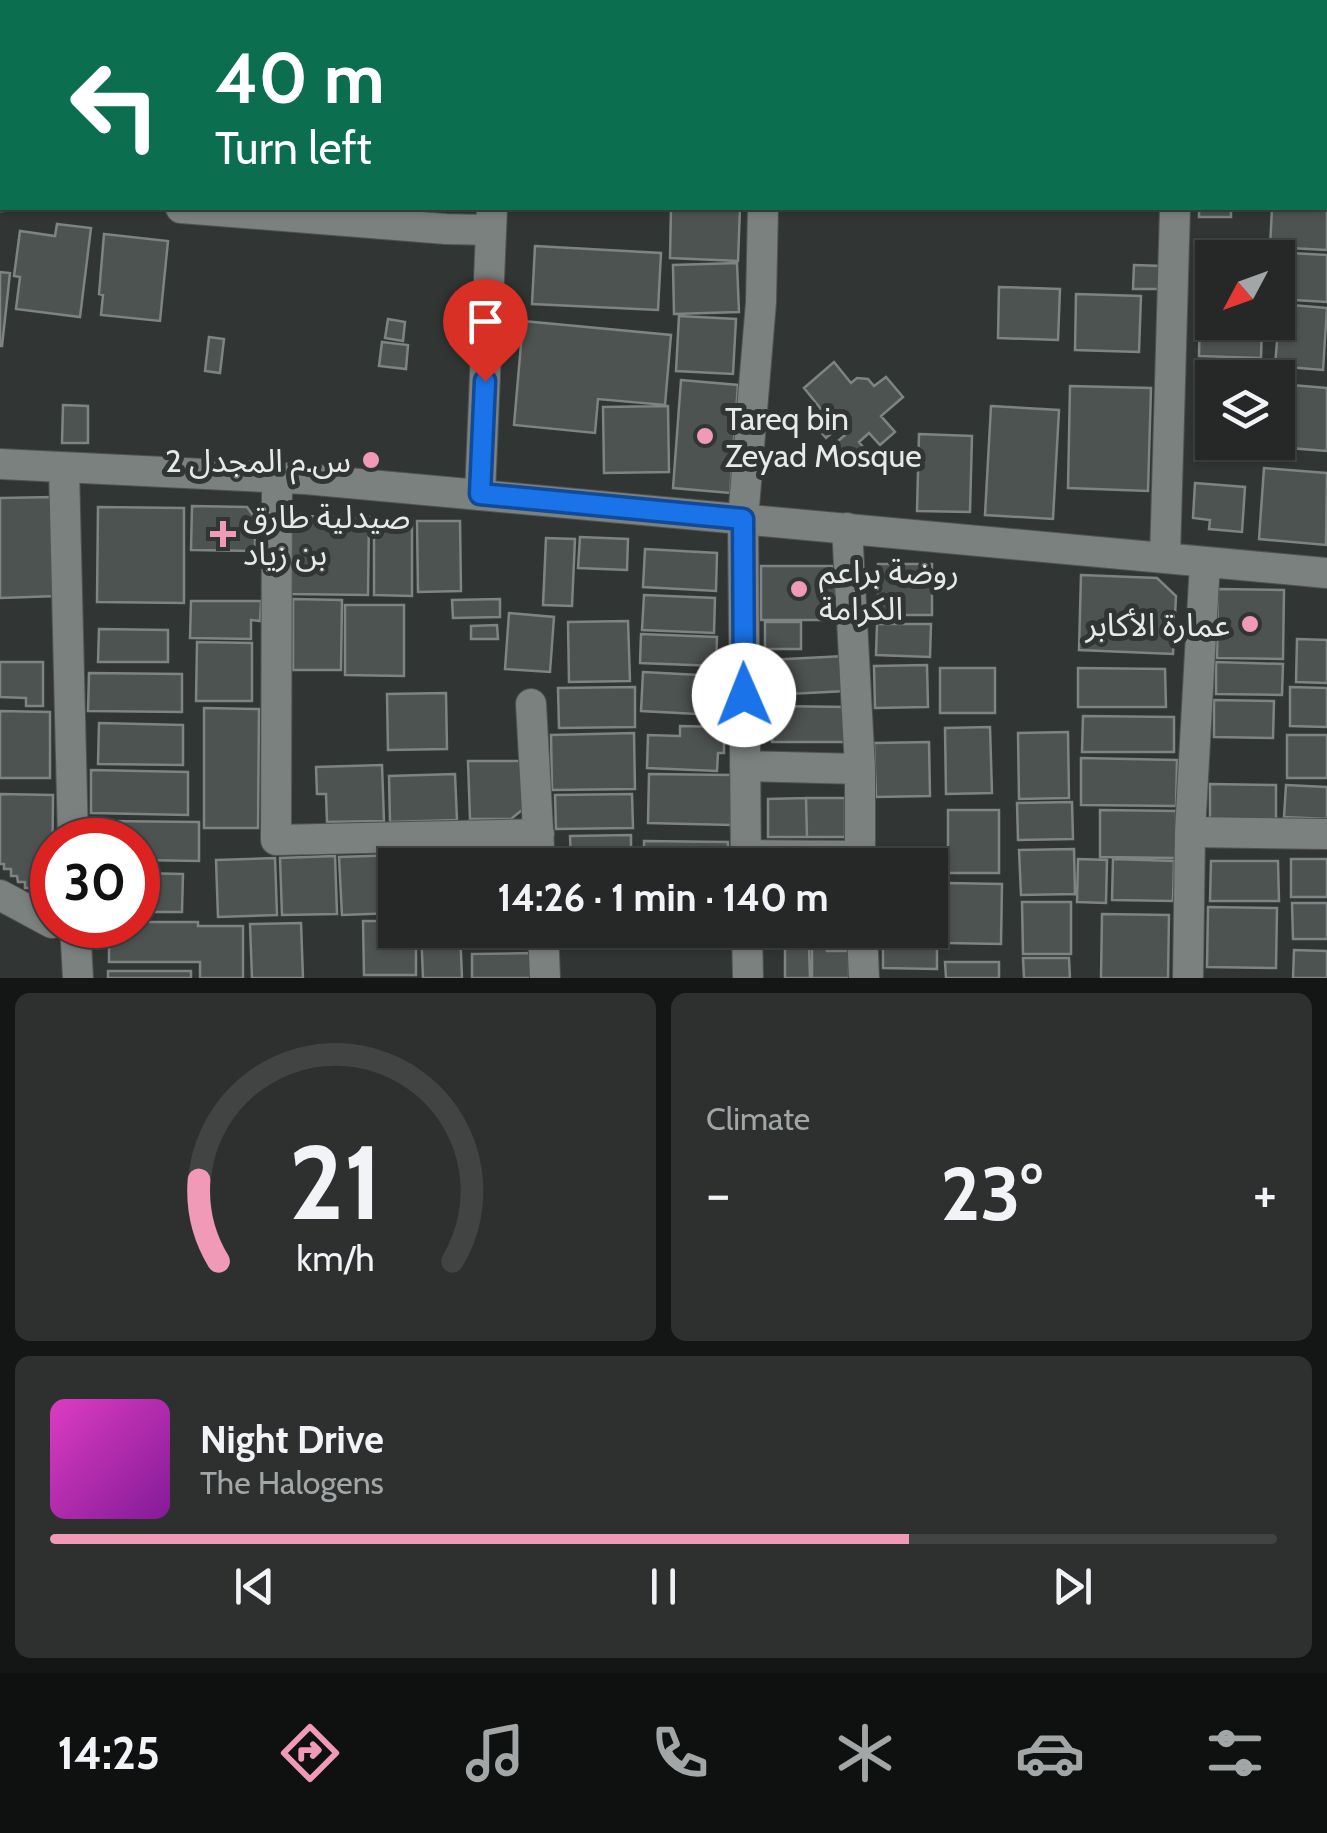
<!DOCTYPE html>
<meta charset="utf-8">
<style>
body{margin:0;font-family:Cabin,"Noto Sans Arabic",sans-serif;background:#2d302f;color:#f1f3f6;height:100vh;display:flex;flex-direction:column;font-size:38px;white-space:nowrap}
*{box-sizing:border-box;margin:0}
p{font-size:32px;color:#a3a6a7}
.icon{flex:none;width:55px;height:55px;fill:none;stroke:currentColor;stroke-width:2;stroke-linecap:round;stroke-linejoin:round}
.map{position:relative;height:978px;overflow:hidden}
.details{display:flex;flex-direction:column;gap:15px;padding:15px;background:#141615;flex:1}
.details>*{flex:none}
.hud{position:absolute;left:0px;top:0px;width:1328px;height:210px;box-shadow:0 2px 8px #0004,0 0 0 2px #424444;background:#0b6e4f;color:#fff;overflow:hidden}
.needle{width:65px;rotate:229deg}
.buttons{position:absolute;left:1195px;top:240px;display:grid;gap:20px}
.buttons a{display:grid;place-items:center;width:100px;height:100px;border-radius:0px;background:#252827;box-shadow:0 2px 8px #0004,0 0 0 2px #424444;font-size:50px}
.speed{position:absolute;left:30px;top:818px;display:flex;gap:20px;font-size:50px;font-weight:700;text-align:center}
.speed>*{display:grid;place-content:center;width:130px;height:130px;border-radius:50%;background:#252827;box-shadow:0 2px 8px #0004,0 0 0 2px #424444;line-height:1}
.speed .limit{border:15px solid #d22;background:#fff;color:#111}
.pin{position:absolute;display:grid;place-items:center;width:85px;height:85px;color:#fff;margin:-102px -42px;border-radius:50% 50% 50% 0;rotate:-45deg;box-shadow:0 0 10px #0007}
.pin .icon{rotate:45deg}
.me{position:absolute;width:110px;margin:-55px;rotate:359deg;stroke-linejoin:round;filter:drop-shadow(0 0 8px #0008)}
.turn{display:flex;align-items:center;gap:35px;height:210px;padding:0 50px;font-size:45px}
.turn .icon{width:130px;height:130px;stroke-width:2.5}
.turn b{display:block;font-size:70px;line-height:85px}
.big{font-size:75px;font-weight:700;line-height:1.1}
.details .widget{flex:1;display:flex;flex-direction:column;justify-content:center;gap:15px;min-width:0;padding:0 35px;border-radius:15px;background:#2d302f}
.details .dial{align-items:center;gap:0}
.dial svg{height:260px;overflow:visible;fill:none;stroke:#424444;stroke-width:7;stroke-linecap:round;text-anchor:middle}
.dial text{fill:#f1f3f6;stroke:none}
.song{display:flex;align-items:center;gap:30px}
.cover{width:120px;height:120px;border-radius:15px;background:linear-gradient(135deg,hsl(310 70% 55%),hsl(290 70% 35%))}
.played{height:10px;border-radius:5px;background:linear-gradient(90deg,#f09ab7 70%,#424444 70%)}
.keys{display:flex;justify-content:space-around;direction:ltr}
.heat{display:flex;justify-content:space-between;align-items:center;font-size:55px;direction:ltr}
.details .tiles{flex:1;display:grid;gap:15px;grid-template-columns:1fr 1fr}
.widget:last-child{grid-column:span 2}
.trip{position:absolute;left:378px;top:848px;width:570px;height:100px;border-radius:0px;background:#252827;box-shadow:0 2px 8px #0004,0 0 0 2px #424444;font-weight:700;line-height:100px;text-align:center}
.dock{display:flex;height:160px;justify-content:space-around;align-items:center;background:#0f1010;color:#a3a6a7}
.dock .icon{width:70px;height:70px}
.dock .selected{color:#f09ab7}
.dock b{font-size:45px;color:#f1f3f6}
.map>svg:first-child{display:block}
</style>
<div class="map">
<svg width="1327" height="978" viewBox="0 0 1327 978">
<rect width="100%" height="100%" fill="#313634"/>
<path fill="#4d5351" stroke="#7e8483" stroke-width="2.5" d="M211 0H361V2H237Z
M1325 195H1327V250L1270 247 1272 208H1325Z
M671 208H740L738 261 670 258Z
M1199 208H1231V217H1199Z
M57 224 91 228 80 317 16 309 20 277 14 276 20 231 55 236Z
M104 234 168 241 160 321 101 315 103 295 99 294Z
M535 246 661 253 658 310 532 304Z
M1201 252H1258V258H1212V303H1201Z
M1272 252 1327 255V302L1278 299V258H1272Z
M737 263 739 312 674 314 673 265Z
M1134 265 1162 266 1161 289H1133Z
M0 272 10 273 2 346H0Z
M999 287 1060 289 1058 340 998 338Z
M1076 294 1141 296 1139 352 1075 350Z
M1280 304 1327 308 1323 370 1275 366Z
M1200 306 1212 307V322H1262L1261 358 1199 356Z
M679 316 736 319 733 374 676 371Z
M388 319 405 322 403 341 385 338Z
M523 321 671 335 665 405 598 399 595 433 514 425Z
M209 337 224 339 220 373 205 371Z
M382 342 408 345 406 369 379 366Z
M834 362 851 383 857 378 868 379 874 386 886 377 903 397 881 416 895 432 880 445 869 433 859 442 866 451 863 458 855 463 840 458 831 447 845 435 839 427 826 438 810 419 821 409 804 388Z
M1205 365 1261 367V378H1212V422L1202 421Z
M681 380 738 385 730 493 673 488Z
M1280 384 1327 388V451L1276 447Z
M1070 386 1151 388 1148 491 1068 488Z
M63 405 88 406V443H62Z
M668 406 669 472 604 473 603 407Z
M991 406 1059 410 1053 519 985 515Z
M919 434 972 436 970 512 917 511Z
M1264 468 1327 473 1326 545 1259 539Z
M1195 483 1245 487 1242 532 1209 529 1210 520 1193 518Z
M54 497 57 596 0 598V498Z
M192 506 247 507 255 518V551L191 550Z
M98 507 184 508V603L97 602Z
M292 516 369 517 368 595 291 594Z
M374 518 412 519V596L374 595Z
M417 521H460L461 591 418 592Z
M580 537 628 539 627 570 578 568Z
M546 538 575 539 572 606 543 605Z
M645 549 717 553 716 591 643 587Z
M878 564H932V615H878Z
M761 566H836V620H761Z
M1081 575 1157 578 1176 596 1173 654 1079 650Z
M1218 589 1284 590 1283 659 1217 658Z
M644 595 715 598 714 633 642 630Z
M293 599 342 600 341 670H293Z
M500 599V617L453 618 452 600Z
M191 601H261L260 621 251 620V639L190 638Z
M345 605H404V676L345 675Z
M509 613 554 617 550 672 505 669Z
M628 621 630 681 569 682 568 622Z
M765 622H801V649H765Z
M877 624H931L930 657 876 655Z
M497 625 498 639H471V626Z
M99 629 168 630V662H98Z
M641 634 717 637 716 666 640 663Z
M1297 639 1327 640V683L1296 682Z
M197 642 252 643V701H196Z
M844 656 846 691 770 695 768 660Z
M0 662H43V706H26V698L0 697Z
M1216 662 1283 664 1282 695 1216 694Z
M927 665 928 707 875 708 874 666Z
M940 668H995V713H940Z
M1078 668 1165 669 1166 707H1078Z
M643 672 718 676 716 715 641 711Z
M89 673 182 674V712L88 711Z
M635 687V727L559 728 558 688Z
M1290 687 1327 688V727L1290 726Z
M446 693 447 749 388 750 387 694Z
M1214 700 1274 701 1273 738 1214 737Z
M773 706 848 707 847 742H772Z
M204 708 259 709 258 828H204Z
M0 711 50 712V778H0Z
M1083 716 1174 717V752H1082Z
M99 723 183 725V765L98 764Z
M680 726 724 727V753H718L717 771 647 768 648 735 680 736Z
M990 727 992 793 946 794 945 728Z
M1068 732 1069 798 1019 799 1018 733Z
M634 733 635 789 552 790 551 735Z
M1287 735H1327V778H1287Z
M929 742 930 796 876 797 874 743Z
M1081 758 1177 760 1176 806 1081 805Z
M468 761H524L527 806 511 819H470Z
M382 765 384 821 327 822 326 794H317L316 767Z
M91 770 188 772V815L91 813Z
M455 774 457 820 390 822 389 776Z
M649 774 732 775 731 825 648 823Z
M1210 784 1276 785V821L1210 819Z
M1286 785 1327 787V819L1284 817Z
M0 794 53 795 52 893H34V888H25V882H18L17 876H11V869H4V864H0Z
M632 794 633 828 556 829 555 795Z
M806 798H845V837H807Z
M806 798 807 837H768V799Z
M1072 802 1073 839 1018 840 1017 803Z
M948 810H999V873H948Z
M1100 810 1176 811V858L1100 857Z
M105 821 199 822V861L138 860V840H105Z
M631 835V865H571L570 836Z
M644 841 728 842V865H644Z
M446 849 447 865H406L405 850Z
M1074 849 1075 894 1021 895 1019 850Z
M398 855V865H395V913L342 915 339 857Z
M335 856 337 914 282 915 280 858Z
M275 858 277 915 218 917 216 860Z
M1078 859 1107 860 1106 903 1077 902Z
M1113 859 1174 861 1173 901 1112 900Z
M1291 859H1327V897H1291Z
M1211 861H1278L1279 901H1210Z
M138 873 183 874 182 912H138Z
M948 883 1002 884 1001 944 947 943Z
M1022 902H1071V954H1023Z
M1292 903H1327V939H1293Z
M1208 907 1277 908 1276 968 1207 967Z
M1102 914 1169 915 1168 978H1101Z
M363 921H395V930H416V975H364Z
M138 922H198V926H243V978H200V962H109V925H138Z
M301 923 303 978H252L250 924Z
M421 930H460L462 978H423Z
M472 930H534V947L473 948Z
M877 930H930V933H937V969L883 968V936H877Z
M812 942H826L827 951H849V978H812Z
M785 946H809L810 978H785Z
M1294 950 1327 951V978H1293Z
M533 953 534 978H472V954Z
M1023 958H1069L1070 978H1024Z
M945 962H999V978H946Z
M108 971H191V978H108Z"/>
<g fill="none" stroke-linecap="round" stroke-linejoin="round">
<g stroke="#4f5251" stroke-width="32">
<path id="minor" d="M506 2V0
M768 2V0
M0 197 2 196
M181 208 446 229 491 230
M0 464 305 479 1327 573
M64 468 73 840
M277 478 276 840 539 834
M480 494 492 208
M847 528 860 769V865
M1165 558 1175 208
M531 704 540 865
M745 766 860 769
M1190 832 1327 834
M746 855 860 856
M746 865 743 519 761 302 763 208
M0 895 52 923
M75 925 78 978
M543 930 545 978
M747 930 748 978
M862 930 864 978
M1188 978 1190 832 1205 562"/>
</g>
<use href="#minor" stroke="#7b817f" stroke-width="30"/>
</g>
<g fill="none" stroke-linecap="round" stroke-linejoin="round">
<g stroke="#114b97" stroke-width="25">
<path id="route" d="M485 381 480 494 743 519 744 695"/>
</g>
<use href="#route" stroke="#1a73e8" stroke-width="18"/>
</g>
<g fill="#f09ab7" stroke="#313634" stroke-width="4">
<circle cx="705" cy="436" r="10"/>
<circle cx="371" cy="460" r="10"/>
<path d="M218 519h10v10h10v10h-10v10h-10v-10h-10v-10h10z"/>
<circle cx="799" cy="589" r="10"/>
<circle cx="1250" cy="624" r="10"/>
</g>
<g text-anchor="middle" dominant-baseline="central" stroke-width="10" stroke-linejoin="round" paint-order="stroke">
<g font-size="32" fill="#e7eae9" stroke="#313634" text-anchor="start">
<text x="725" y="418">Tareq bin<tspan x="725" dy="37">Zeyad Mosque</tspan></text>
<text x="351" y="460" text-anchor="end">س.م المجدل 2</text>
<text x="243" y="516">صيدلية طارق<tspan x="243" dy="37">بن زياد</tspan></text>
<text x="819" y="571">روضة براعم<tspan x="819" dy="37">الكرامة</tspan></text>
<text x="1230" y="624" text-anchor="end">عمارة الأكابر</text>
</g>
</g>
</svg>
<div class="buttons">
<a><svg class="needle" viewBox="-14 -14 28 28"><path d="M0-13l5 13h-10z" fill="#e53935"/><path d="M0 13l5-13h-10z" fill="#a3a6a7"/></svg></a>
<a><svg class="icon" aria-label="layers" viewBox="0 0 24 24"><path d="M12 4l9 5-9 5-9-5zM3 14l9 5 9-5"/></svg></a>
</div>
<div class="speed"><div class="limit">30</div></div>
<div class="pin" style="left:485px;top:381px;background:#d93025"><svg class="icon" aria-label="arrive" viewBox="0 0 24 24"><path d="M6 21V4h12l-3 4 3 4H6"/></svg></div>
<svg class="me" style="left:744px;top:695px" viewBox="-20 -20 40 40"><circle r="19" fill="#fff"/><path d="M0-13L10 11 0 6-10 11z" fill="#1a73e8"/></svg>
<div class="trip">14:26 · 1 min · 140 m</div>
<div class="hud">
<div class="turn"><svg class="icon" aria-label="left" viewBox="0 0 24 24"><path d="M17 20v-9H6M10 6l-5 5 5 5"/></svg><div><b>40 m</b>Turn left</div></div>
</div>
</div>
<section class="details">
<div class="tiles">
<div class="widget dial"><svg viewBox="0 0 100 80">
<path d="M14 69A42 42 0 1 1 86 69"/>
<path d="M14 69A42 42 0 0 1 8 44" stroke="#f09ab7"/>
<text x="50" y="56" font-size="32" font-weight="700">21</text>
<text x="50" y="72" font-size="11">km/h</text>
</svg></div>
<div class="widget"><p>Climate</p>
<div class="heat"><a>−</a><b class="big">23°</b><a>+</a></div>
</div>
<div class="widget">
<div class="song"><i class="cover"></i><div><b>Night Drive</b><p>The Halogens</p></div></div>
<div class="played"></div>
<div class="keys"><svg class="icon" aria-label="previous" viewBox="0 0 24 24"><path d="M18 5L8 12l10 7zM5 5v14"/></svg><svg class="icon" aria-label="pause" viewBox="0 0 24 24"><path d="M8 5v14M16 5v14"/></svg><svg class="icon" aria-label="next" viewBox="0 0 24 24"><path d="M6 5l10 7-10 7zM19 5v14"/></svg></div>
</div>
</div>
</section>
<nav class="dock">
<b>14:25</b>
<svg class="icon selected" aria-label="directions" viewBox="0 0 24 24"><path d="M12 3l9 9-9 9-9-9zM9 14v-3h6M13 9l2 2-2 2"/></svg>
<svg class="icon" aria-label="music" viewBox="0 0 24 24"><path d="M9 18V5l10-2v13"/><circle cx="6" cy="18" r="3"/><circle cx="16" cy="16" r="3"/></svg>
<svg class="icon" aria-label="phone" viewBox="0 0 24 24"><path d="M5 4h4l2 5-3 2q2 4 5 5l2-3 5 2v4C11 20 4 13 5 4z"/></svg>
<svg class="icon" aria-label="climate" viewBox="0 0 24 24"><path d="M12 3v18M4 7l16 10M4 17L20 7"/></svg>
<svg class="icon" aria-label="car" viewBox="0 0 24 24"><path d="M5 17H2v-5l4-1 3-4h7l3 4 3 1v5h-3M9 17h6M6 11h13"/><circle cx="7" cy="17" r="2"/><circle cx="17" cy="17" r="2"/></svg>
<svg class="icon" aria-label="filters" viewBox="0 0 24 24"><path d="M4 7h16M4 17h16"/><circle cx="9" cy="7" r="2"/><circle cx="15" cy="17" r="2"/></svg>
</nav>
